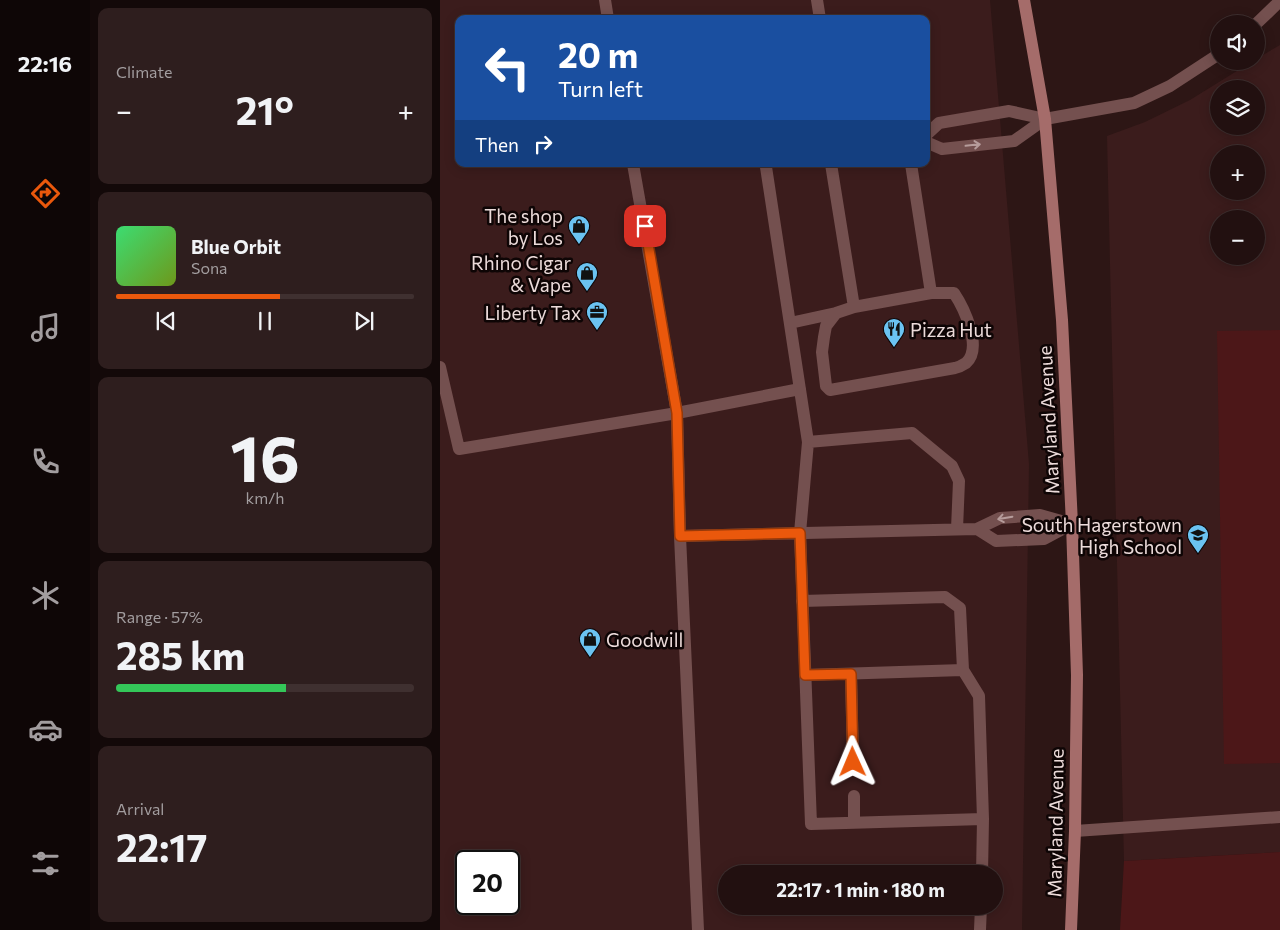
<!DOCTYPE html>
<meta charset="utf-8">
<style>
body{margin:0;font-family:Commissioner,sans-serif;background:#2e1e1e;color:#f1f3f6;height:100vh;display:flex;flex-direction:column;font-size:19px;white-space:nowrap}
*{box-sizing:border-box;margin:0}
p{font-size:16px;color:#a29d9f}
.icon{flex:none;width:28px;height:28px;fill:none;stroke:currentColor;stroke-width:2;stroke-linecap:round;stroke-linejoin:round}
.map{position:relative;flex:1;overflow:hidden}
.drawer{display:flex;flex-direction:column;gap:8px;padding:8px;background:#130909;width:350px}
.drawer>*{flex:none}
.banner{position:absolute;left:15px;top:15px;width:475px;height:152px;border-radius:10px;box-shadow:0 2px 12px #0003,0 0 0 1px #3f3030;background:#1a4fa0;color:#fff;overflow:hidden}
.controls{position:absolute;left:770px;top:15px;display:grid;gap:10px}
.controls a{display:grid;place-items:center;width:55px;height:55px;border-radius:50%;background:#221010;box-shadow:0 2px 12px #0003,0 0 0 1px #3f3030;font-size:25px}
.speed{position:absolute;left:15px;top:850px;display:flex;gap:10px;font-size:25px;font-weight:700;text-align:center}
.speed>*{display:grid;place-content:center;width:65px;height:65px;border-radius:50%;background:#221010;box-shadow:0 2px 12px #0003,0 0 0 1px #3f3030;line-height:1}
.speed .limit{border:2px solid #111;border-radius:8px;background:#fff;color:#111}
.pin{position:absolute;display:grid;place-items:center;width:42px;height:42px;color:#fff;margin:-21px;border-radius:10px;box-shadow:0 2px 8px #0006}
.me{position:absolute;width:55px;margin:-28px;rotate:359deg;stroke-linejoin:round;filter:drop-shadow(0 0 4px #0008)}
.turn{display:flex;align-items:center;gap:18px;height:105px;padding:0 20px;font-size:22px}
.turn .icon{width:65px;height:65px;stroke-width:2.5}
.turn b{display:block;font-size:35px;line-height:42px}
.then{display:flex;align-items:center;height:48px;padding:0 20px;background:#0003;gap:10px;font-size:19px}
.big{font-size:38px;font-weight:700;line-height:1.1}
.drawer .tile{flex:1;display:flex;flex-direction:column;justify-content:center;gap:8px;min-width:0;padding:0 18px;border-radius:10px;background:#2e1e1e}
.drawer .dial{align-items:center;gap:0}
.dial b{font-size:65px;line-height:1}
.song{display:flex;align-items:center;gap:15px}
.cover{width:60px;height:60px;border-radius:8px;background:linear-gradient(135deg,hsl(140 70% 55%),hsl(80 70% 35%))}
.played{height:5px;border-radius:2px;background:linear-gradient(90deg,#ea580c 55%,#3f3030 55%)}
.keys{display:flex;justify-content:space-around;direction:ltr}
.heat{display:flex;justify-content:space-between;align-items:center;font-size:28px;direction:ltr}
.charge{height:8px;border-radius:4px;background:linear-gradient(90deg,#34c759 57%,#3f3030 0)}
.trip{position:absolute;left:278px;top:865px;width:285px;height:50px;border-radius:25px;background:#221010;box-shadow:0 2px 12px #0003,0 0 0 1px #3f3030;font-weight:700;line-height:50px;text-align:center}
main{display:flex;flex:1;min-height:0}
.tab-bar{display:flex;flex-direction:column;width:90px;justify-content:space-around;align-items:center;background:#0e0606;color:#a29d9f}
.tab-bar .icon{width:35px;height:35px}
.tab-bar .on{color:#ea580c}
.tab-bar b{font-size:22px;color:#f1f3f6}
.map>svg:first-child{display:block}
</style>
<main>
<nav class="tab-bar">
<b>22:16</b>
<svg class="icon on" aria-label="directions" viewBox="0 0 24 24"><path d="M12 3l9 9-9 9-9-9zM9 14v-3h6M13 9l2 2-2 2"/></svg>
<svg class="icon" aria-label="music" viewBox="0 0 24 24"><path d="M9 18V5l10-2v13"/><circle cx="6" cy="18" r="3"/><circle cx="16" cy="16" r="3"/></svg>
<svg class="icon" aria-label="phone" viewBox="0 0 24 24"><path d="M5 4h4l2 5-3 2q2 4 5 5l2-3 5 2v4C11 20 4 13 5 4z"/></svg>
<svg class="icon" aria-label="climate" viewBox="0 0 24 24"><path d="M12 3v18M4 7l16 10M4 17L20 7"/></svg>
<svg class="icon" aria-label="car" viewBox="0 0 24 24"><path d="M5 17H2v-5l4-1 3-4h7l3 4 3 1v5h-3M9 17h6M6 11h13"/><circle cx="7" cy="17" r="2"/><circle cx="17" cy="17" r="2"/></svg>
<svg class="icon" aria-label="filters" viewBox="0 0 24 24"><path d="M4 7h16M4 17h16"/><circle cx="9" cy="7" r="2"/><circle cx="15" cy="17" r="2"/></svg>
</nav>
<section class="drawer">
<div class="tile"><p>Climate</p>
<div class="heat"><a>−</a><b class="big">21°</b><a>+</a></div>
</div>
<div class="tile">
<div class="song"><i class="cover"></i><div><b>Blue Orbit</b><p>Sona</p></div></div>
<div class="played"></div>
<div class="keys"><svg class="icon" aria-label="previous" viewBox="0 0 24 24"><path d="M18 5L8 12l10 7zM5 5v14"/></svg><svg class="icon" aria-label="pause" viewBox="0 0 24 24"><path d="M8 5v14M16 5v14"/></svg><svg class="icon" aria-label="next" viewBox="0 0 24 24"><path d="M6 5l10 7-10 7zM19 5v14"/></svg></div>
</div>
<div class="tile dial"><b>16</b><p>km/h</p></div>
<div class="tile"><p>Range · 57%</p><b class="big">285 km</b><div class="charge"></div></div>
<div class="tile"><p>Arrival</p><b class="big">22:17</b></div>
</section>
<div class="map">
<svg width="840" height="930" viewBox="0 0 840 930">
<rect width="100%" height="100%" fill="#2d1615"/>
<path fill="#3b1c1c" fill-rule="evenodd" d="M0 0H550L589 464 582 930H0ZM19 19H486V164H19ZM26 861H69V904H26ZM286 874H554V906H286Z
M840 45V852L684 861 667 136 705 122 750 100 813 61H816V59ZM779 89H816V126H779ZM779 154H816V191H779ZM779 219H816V256H779Z"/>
<path fill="#4c1718" d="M840 330V763L784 764 777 331Z
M840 852V930H680L684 861Z"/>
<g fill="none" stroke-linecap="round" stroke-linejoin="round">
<path stroke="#74504f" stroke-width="12" d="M165 0 168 19
M377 0 380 19
M486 135 499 123 569 111 605 119
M486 142 502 149 574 141 605 119
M391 164 414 307
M471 164 491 293
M326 167 368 442 472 433 512 466 519 481 517 529
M491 293H514C524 308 543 348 526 363 523 365 519 367 515 368L390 390 386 386 382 352 384 337 386 326 396 313 414 307Z
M350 323 396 313
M0 367 19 449 237 413 193 164
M360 389 237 413 240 536 537 529 560 518 600 515 632 524 604 539 556 541 537 529
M368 442 360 533 371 824 543 819
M240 536 258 930
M362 601 505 597 520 608 523 670
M411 674 413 762
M365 675 523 670 539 696 543 819 542 874
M414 796V823
M635 831 840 817
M540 930 541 906"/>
<path stroke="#74504f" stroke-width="12" d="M816 24 840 1
M605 119 694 103 730 86 779 54"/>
<path stroke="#a56c6a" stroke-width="12" d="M584 0 605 119 622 320 632 524 637 675 635 831 631 930"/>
</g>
<defs><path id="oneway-shaft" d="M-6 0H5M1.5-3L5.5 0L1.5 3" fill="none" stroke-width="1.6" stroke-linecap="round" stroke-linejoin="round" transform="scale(1.25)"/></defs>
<g stroke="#b69c9b">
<use href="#oneway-shaft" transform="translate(533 145) rotate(-6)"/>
<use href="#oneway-shaft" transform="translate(565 518) rotate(170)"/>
</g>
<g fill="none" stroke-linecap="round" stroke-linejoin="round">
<g stroke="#983908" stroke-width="12">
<path id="route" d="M205 226 237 413 240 536 360 533 365 675 411 674 413 762"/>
</g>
<use href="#route" stroke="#ea580c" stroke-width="9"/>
</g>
<defs>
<g id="shop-pin" transform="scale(1.125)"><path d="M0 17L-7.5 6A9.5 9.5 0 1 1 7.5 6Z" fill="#6bc3f2" stroke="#0e0505"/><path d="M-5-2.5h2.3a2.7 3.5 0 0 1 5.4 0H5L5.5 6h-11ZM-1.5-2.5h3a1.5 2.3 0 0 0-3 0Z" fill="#111"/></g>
<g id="office-pin" transform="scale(1.125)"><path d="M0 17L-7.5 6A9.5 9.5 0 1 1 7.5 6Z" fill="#6bc3f2" stroke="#0e0505"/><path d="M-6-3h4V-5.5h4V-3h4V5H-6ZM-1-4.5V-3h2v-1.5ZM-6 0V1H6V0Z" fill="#111"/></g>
<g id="restaurant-pin" transform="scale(1.125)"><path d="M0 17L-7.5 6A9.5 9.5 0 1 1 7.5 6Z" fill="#6bc3f2" stroke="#0e0505"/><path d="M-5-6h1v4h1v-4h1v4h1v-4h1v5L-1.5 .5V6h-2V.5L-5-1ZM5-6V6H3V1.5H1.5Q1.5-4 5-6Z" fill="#111"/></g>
<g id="school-pin" transform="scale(1.125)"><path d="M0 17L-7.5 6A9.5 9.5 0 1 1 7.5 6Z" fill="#6bc3f2" stroke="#0e0505"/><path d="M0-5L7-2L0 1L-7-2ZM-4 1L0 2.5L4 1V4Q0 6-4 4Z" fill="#111"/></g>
</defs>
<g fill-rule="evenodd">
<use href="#shop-pin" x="139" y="226"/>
<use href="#shop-pin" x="147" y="273"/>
<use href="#office-pin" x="157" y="312"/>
<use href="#restaurant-pin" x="454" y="329"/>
<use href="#school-pin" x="758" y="535"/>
<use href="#shop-pin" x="150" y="639"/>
</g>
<g text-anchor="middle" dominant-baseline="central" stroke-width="5" stroke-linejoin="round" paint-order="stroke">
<g font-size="19" fill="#ecdbda" stroke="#0e0505" text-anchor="end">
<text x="123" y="215">The shop<tspan x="123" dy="22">by Los</tspan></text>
<text x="131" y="262">Rhino Cigar<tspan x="131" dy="22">&amp; Vape</tspan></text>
<text x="141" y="312">Liberty Tax</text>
<text x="470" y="329" text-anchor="start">Pizza Hut</text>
<text x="742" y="524">South Hagerstown<tspan x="742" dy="22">High School</tspan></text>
<text x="166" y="639" text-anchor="start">Goodwill</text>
</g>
<g font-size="19" fill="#ecdbda" stroke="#0e0505">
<text transform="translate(608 420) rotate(-93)">Maryland Avenue</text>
<text transform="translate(615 823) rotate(-89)">Maryland Avenue</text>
</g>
</g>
</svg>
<div class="controls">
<a><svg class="icon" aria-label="sound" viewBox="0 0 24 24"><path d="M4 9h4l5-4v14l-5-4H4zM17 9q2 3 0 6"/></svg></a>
<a><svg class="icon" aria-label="layers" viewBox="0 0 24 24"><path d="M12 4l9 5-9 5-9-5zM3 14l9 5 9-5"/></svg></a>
<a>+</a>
<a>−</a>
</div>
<div class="speed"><div class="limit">20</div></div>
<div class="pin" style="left:205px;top:226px;background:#d93025"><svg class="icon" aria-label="arrive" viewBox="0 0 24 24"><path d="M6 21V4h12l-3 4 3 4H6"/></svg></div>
<svg class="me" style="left:413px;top:762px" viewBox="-20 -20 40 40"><path d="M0-17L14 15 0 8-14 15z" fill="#ea580c" stroke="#fff" stroke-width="4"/></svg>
<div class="trip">22:17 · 1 min · 180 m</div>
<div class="banner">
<div class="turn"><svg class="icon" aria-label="left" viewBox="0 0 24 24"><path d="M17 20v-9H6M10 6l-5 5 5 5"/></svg><div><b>20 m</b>Turn left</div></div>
<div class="then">Then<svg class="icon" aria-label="right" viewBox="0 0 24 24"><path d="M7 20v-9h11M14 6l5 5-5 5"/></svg></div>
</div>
</div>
</main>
